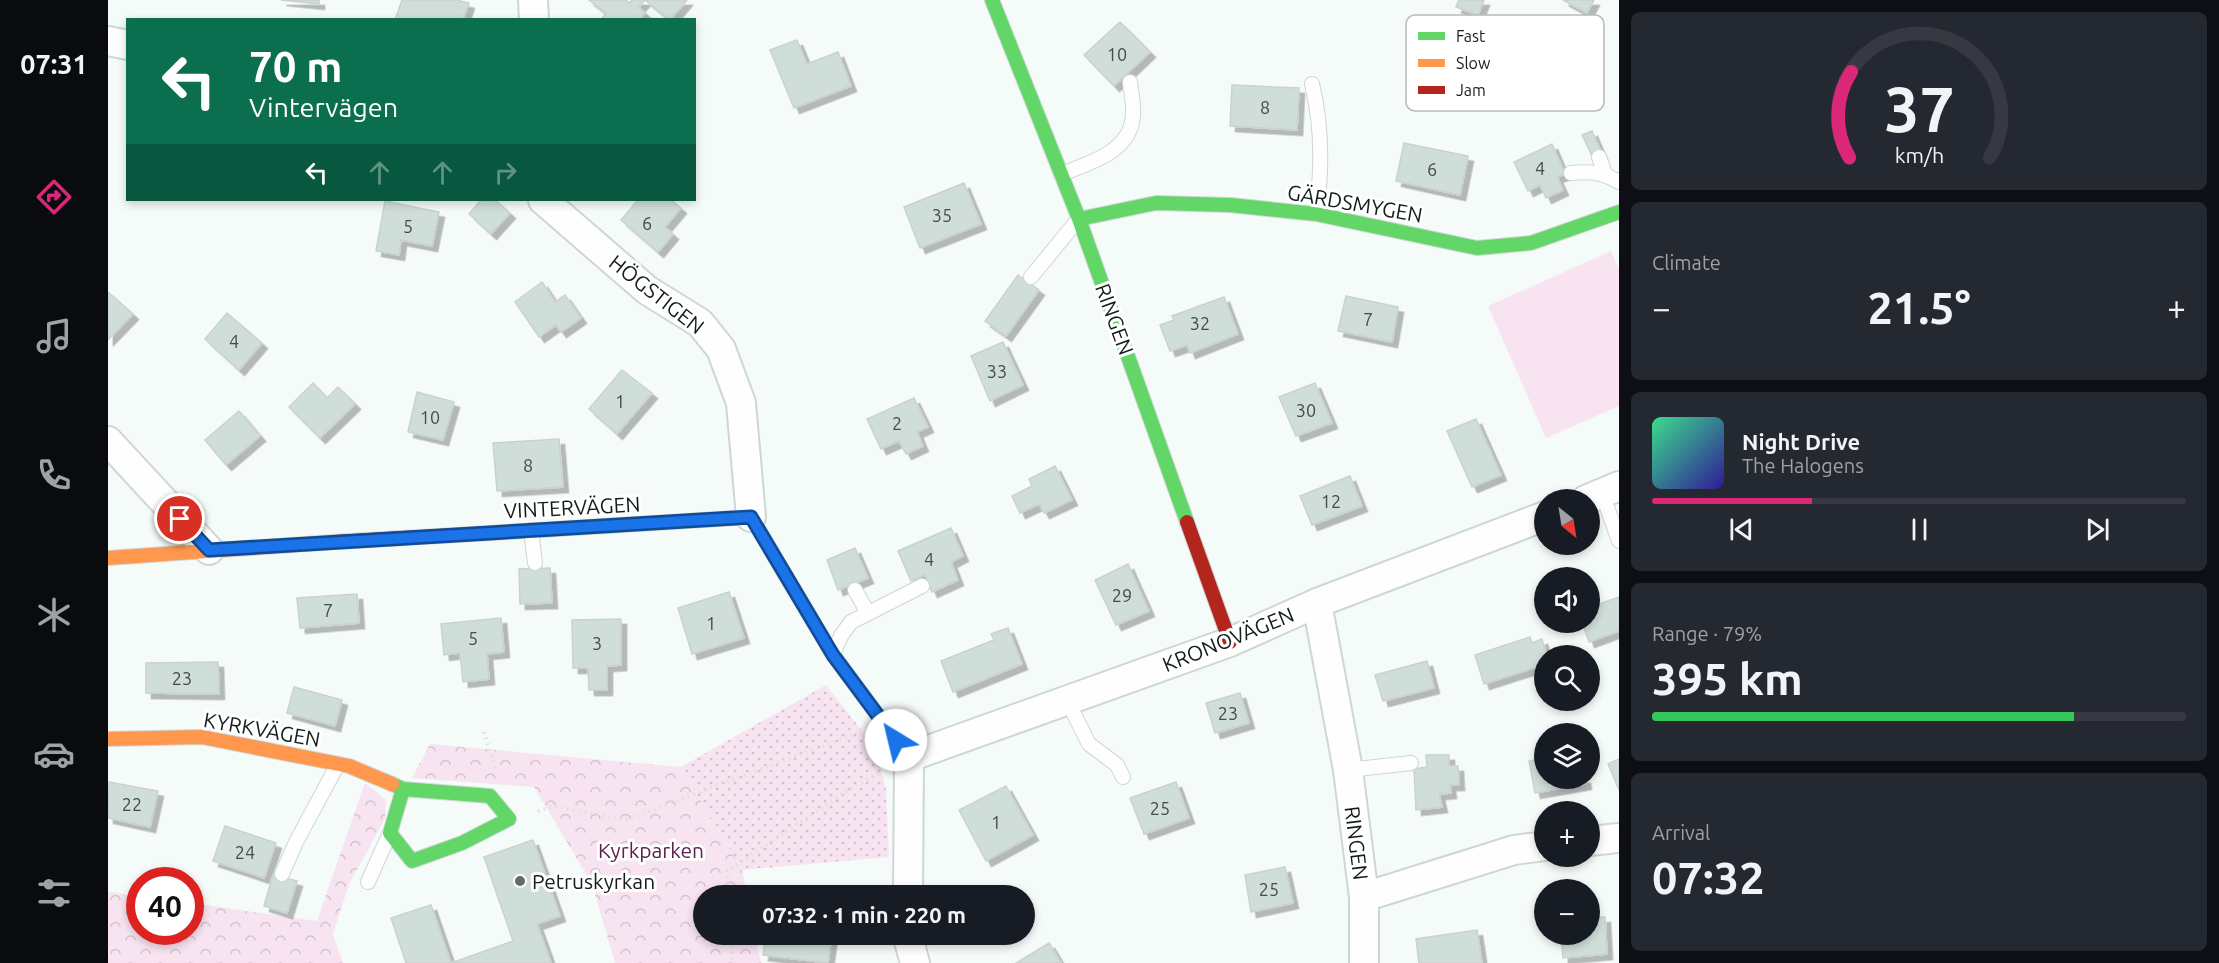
<!DOCTYPE html>
<meta charset="utf-8">
<style>
body{margin:0;font-family:Ubuntu,sans-serif;background:#242831;color:#f1f3f6;height:100vh;display:flex;flex-direction:column;font-size:22px;white-space:nowrap}
*{box-sizing:border-box;margin:0}
p{font-size:20px;color:#9ea1a6}
.icon{flex:none;width:33px;height:33px;fill:none;stroke:currentColor;stroke-width:2;stroke-linecap:round;stroke-linejoin:round}
.map{position:relative;flex:1;overflow:hidden}
.details{display:flex;flex-direction:column;gap:12px;padding:12px;background:#0d0f14;width:600px}
.details>*{flex:none}
.guide{position:absolute;left:18px;top:18px;width:570px;height:183px;border-radius:0px;box-shadow:0 3px 9px #0003;background:#0b6e4f;color:#fff;overflow:hidden}
.needle{width:39px;rotate:150deg}
.controls{position:absolute;left:1426px;top:489px;display:grid;gap:12px}
.controls a{display:grid;place-items:center;width:66px;height:66px;border-radius:50%;background:#171b24;box-shadow:0 3px 9px #0003;font-size:30px}
.speed{position:absolute;left:18px;top:867px;display:flex;gap:12px;font-size:30px;font-weight:700;text-align:center}
.speed>*{display:grid;place-content:center;width:78px;height:78px;border-radius:50%;background:#171b24;box-shadow:0 3px 9px #0003;line-height:1}
.speed .limit{border:9px solid #d22;background:#fff;color:#111}
.pin{position:absolute;display:grid;place-items:center;width:51px;height:51px;color:#fff;margin:-26px;border:3px solid #fff;border-radius:50%;box-shadow:0 2px 6px #0007}
.me{position:absolute;width:66px;margin:-33px;rotate:324deg;stroke-linejoin:round;filter:drop-shadow(0 0 4px #0008)}
.turn{display:flex;align-items:center;gap:21px;height:126px;padding:0 24px;font-size:27px}
.turn .icon{width:78px;height:78px;stroke-width:2.5}
.turn b{display:block;font-size:42px;line-height:51px}
.lanes{display:flex;align-items:center;height:57px;padding:0 24px;background:#0003;justify-content:center;gap:30px;direction:ltr}
.lanes .off{opacity:.35}
.big{font-size:45px;font-weight:700;line-height:1.1}
.details .widget{flex:1;display:flex;flex-direction:column;justify-content:center;gap:9px;min-width:0;padding:0 21px;border-radius:9px;background:#242831}
.details .dial{align-items:center;gap:0}
.dial svg{height:156px;overflow:visible;fill:none;stroke:#363941;stroke-width:7;stroke-linecap:round;text-anchor:middle}
.dial text{fill:#f1f3f6;stroke:none}
.song{display:flex;align-items:center;gap:18px}
.cover{width:72px;height:72px;border-radius:9px;background:linear-gradient(135deg,hsl(150 70% 55%),hsl(250 70% 35%))}
.played{height:6px;border-radius:3px;background:linear-gradient(90deg,#db2777 30%,#363941 30%)}
.keys{display:flex;justify-content:space-around;direction:ltr}
.heat{display:flex;justify-content:space-between;align-items:center;font-size:33px;direction:ltr}
.charge{height:9px;border-radius:4px;background:linear-gradient(90deg,#34c759 79%,#363941 0)}
.trip{position:absolute;left:585px;top:885px;width:342px;height:60px;border-radius:30px;background:#171b24;box-shadow:0 3px 9px #0003;font-weight:700;line-height:60px;text-align:center}
main{display:flex;flex:1;min-height:0}
.dock{display:flex;flex-direction:column;width:108px;justify-content:space-around;align-items:center;background:#090b0e;color:#9ea1a6}
.dock .icon{width:42px;height:42px}
.dock .active{color:#db2777}
.dock b{font-size:27px;color:#f1f3f6}
.map>svg:first-child{display:block}
</style>
<main>
<nav class="dock">
<b>07:31</b>
<svg class="icon active" aria-label="directions" viewBox="0 0 24 24"><path d="M12 3l9 9-9 9-9-9zM9 14v-3h6M13 9l2 2-2 2"/></svg>
<svg class="icon" aria-label="music" viewBox="0 0 24 24"><path d="M9 18V5l10-2v13"/><circle cx="6" cy="18" r="3"/><circle cx="16" cy="16" r="3"/></svg>
<svg class="icon" aria-label="phone" viewBox="0 0 24 24"><path d="M5 4h4l2 5-3 2q2 4 5 5l2-3 5 2v4C11 20 4 13 5 4z"/></svg>
<svg class="icon" aria-label="climate" viewBox="0 0 24 24"><path d="M12 3v18M4 7l16 10M4 17L20 7"/></svg>
<svg class="icon" aria-label="car" viewBox="0 0 24 24"><path d="M5 17H2v-5l4-1 3-4h7l3 4 3 1v5h-3M9 17h6M6 11h13"/><circle cx="7" cy="17" r="2"/><circle cx="17" cy="17" r="2"/></svg>
<svg class="icon" aria-label="filters" viewBox="0 0 24 24"><path d="M4 7h16M4 17h16"/><circle cx="9" cy="7" r="2"/><circle cx="15" cy="17" r="2"/></svg>
</nav>
<div class="map">
<svg width="1511" height="963" viewBox="0 0 1511 963">
<defs>
<pattern id="forest-crowns" width="20" height="18" patternUnits="userSpaceOnUse" patternTransform="scale(1.5)"><rect width="20" height="18" fill="#f8e3f1"/><path d="M2 6a3 3 0 1 1 6 0M12 15a3 3 0 1 1 6 0" fill="none" stroke="#d4c2ce"/></pattern>
<pattern id="park-dots" width="8" height="8" patternUnits="userSpaceOnUse" patternTransform="scale(1.5)"><rect width="8" height="8" fill="#f8e3f1"/><path d="M2 2h.1M6 6h.1" fill="none" stroke="#d4c2ce" stroke-width="1.8" stroke-linecap="round"/></pattern>
<filter id="shadow"><feDropShadow dx="5.5" dy="5.5" stdDeviation="0" flood-color="#0004"/></filter>
</defs>
<rect width="100%" height="100%" fill="#f5fbf9"/>
<path fill="#f8e3f1" d="M1503 251 1511 269V406L1438 438 1380 306Z"/>
<path fill="url(#forest-crowns)" d="M322 744 573 767 634 870 639 895 596 896V934L647 935 653 963H507L484 884 426 787 304 778Z
M257 783 278 800 277 819 241 884 225 934 235 963H0V892L31 896 32 932H82L83 903 209 921Z"/>
<path fill="url(#park-dots)" d="M718 685 768 749 778 790 781 857 634 870 573 767Z"/>
<path fill="#d0deda" stroke="#cad2cf" stroke-width="1.5" filter="url(#shadow)" d="M173 0H211V4Z
M294 0H348L361 3 355 20H287Z
M481 0H518L522 3 524 0H579L562 20 537 0 531 7 537 13 531 20H493L498 13Z
M1351 0H1376L1370 15 1348 7Z
M1455 0H1486L1479 13Z
M1012 22 1042 52 1006 86 976 55Z
M689 40 699 64 730 52 743 86 686 108 662 50Z
M1124 85 1191 88 1189 130 1122 126Z
M1484 131 1494 154 1485 158 1474 135Z
M1296 143 1360 156 1352 195 1288 181Z
M1444 144 1457 174 1449 177 1455 190 1438 198 1432 185 1420 191 1406 162Z
M856 183 873 224 812 248 796 207Z
M373 200H387L402 213 383 234 361 214Z
M530 200H563L573 208 557 227 565 234 550 252 513 220Z
M277 201 331 212 324 246 293 240 291 255 268 251Z
M910 275 931 290 898 336 877 321Z
M434 282 447 302 457 295 473 318 453 332 448 325 431 337 407 302Z
M0 292 25 314 0 340Z
M1238 296 1290 307 1284 342 1230 331Z
M1116 297 1130 334 1082 353 1079 345 1062 351 1052 325 1066 320 1064 316Z
M119 313 154 343 131 370 97 339Z
M895 342 915 385 882 401 863 356Z
M514 370 544 393 509 434 481 409Z
M205 383 219 398 230 387 247 404 212 438 181 407Z
M1207 383 1224 423 1188 436 1171 397Z
M309 392 346 402 335 440 300 432Z
M806 398 820 427 809 432 815 446 798 454 791 441 773 449 759 419Z
M131 411 152 436 118 465 97 440Z
M1368 419 1393 475 1364 487 1339 431Z
M451 439 455 487 389 491 385 443Z
M947 466 964 500 936 513 931 504 912 513 904 496 924 486 921 479Z
M1242 476 1254 506 1204 525 1192 496Z
M843 528 855 556 843 562 850 580 824 592 817 575 803 581 790 551Z
M747 548 760 578 730 590 719 560Z
M1020 564 1041 611 1008 625 987 580Z
M442 568 444 603 412 604 411 569Z
M621 592 636 638 584 654 570 608Z
M249 594 251 623 192 628 189 598Z
M1511 597V631L1481 642 1474 622H1482V607Z
M393 618 396 652 379 654 381 679 355 682 352 653 336 655 333 624Z
M513 619V665L499 666V690H481L480 668H465L464 620Z
M900 628 914 664 845 692 833 661 886 640 883 634Z
M1422 637 1424 643 1434 639 1439 656H1437V660L1431 662 1432 666 1376 684 1367 655Z
M1319 661 1326 688 1275 701 1267 675Z
M110 662 111 694 38 693V663Z
M186 687 234 700 227 726 179 713Z
M1132 693 1141 723 1107 733 1098 703Z
M1318 755H1341V766H1350L1351 785H1342L1343 793 1331 794 1334 807 1308 810 1306 769 1319 767Z
M1437 758V778H1477L1478 784 1427 793 1421 761Z
M1511 759V790L1500 764Z
M1 782 50 791 42 827 0 818Z
M1068 782 1081 818 1036 834 1022 798Z
M898 786 925 835 878 861 851 810Z
M117 826 168 843 156 878 105 861Z
M425 840 452 916 429 924 443 963H298L283 918 323 905 343 963 405 941 376 857Z
M1177 867 1185 903 1143 912 1137 875Z
M165 875 189 881 179 913 156 906Z
M1497 917 1499 954 1455 958 1453 934H1482V918Z
M1369 930 1374 963H1311L1308 939Z
M658 934H724L720 963 655 955Z
M941 943 953 963H908Z"/>
<g fill="none" stroke-linecap="round" stroke-linejoin="round">
<g stroke="#ced7d4" stroke-width="16">
<path id="lane" d="M1204 84C1214 125 1214 172 1208 214
M1491 157 1497 174
M1463 173C1482 171 1494 172 1511 182
M953 174C982 163 1023 152 1025 115 1026 104 1023 93 1022 82
M923 277 969 221
M1494 493 1511 541
M423 530 427 563
M747 590 760 613
M726 652 733 636 743 622 814 586
M959 700 981 744 1009 765 1015 777
M1240 770 1303 763
M174 874 188 842 230 764
M260 882 281 835"/>
</g>
<g stroke="#ced7d4" stroke-width="32">
<path id="street" d="M425 0 426 20
M0 41 20 45
M435 200 539 290 592 323 613 349 633 403 643 517
M0 441 101 550
M1478 500 1511 486
M1209 603 1240 770 1256 897 1406 850 1437 846
M1482 841 1511 838
M800 896 801 757 1122 642 1209 603 1437 516
M1256 897V963
M799 934 807 963"/>
</g>
<g stroke="#ced7d4" stroke-width="16">
<path id="fast" d="M884 0 971 219 1079 522
M971 219 1048 203 1122 205 1208 214 1369 248 1423 243 1511 212
M383 533 643 517 725 655 801 757
M284 784 295 789 382 796 401 819 354 843 304 861 282 833 295 789"/>
</g>
<g stroke="#ced7d4" stroke-width="16">
<path id="slow" d="M0 558 226 542
M0 739 94 737 241 766 284 784"/>
</g>
<g stroke="#ced7d4" stroke-width="16">
<path id="jam" d="M1079 522 1122 642
M226 542 383 533"/>
</g>
<path stroke="#dee0e0" stroke-width="4" stroke-dasharray="1.5 4.5" stroke-linecap="butt" d="M376 732 387 768
M430 811 447 806 517 820 747 734
M621 896 619 871 742 789 774 771
M623 934 625 963"/>
<use href="#lane" stroke="#fefefe" stroke-width="14"/>
<use href="#street" stroke="#fefefe" stroke-width="28"/>
<use href="#fast" stroke="#63d668" stroke-width="14"/>
<use href="#slow" stroke="#ff974d" stroke-width="14"/>
<use href="#jam" stroke="#b3261e" stroke-width="14"/>
</g>
<g fill="none" stroke-linecap="round" stroke-linejoin="round">
<g stroke="#114b97" stroke-width="15">
<path id="route" d="M72 519 101 550 643 517 725 655 788 740"/>
</g>
<use href="#route" stroke="#1a73e8" stroke-width="10"/>
</g>
<circle fill="#626b68" stroke="#fff" stroke-width="2" cx="412" cy="881" r="6"/>
<g text-anchor="middle" dominant-baseline="central" stroke-width="6" stroke-linejoin="round" paint-order="stroke">
<g font-size="18" fill="#424d4a">
<text x="1009" y="54">10</text>
<text x="1157" y="107">8</text>
<text x="1432" y="168">4</text>
<text x="1324" y="169">6</text>
<text x="834" y="215">35</text>
<text x="539" y="223">6</text>
<text x="300" y="226">5</text>
<text x="1260" y="319">7</text>
<text x="1092" y="323">32</text>
<text x="126" y="341">4</text>
<text x="889" y="371">33</text>
<text x="512" y="401">1</text>
<text x="1198" y="410">30</text>
<text x="322" y="417">10</text>
<text x="789" y="423">2</text>
<text x="420" y="465">8</text>
<text x="1223" y="501">12</text>
<text x="821" y="559">4</text>
<text x="1014" y="595">29</text>
<text x="220" y="610">7</text>
<text x="603" y="623">1</text>
<text x="365" y="638">5</text>
<text x="489" y="643">3</text>
<text x="74" y="678">23</text>
<text x="1120" y="713">23</text>
<text x="24" y="804">22</text>
<text x="1052" y="808">25</text>
<text x="888" y="822">1</text>
<text x="137" y="852">24</text>
<text x="1161" y="889">25</text>
</g>
<g font-size="21" fill="#131d1a" stroke="#fff">
<text transform="translate(1247 203) rotate(10)">GÄRDSMYGEN</text>
<text transform="translate(549 294) rotate(38)">HÖGSTIGEN</text>
<text transform="translate(1007 319) rotate(70)">RINGEN</text>
<text transform="translate(464 507) rotate(-3)">VINTERVÄGEN</text>
<text transform="translate(1120 639) rotate(-22)">KRONOVÄGEN</text>
<text transform="translate(154 729) rotate(10)">KYRKVÄGEN</text>
<text transform="translate(1249 843) rotate(83)">RINGEN</text>
</g>
<g font-size="21" fill="#5c224c" stroke="#fff">
<text x="543" y="850">Kyrkparken</text>
</g>
<g font-size="21" fill="#131d1a" stroke="#fff" text-anchor="start">
<text x="424" y="881">Petruskyrkan</text>
</g>
</g>
<rect x="1298" y="15" width="198" height="96" rx="9" fill="#fff" stroke="#b8bbba" stroke-width="1.5"/>
<rect x="1310" y="32" width="27" height="8" fill="#63d668"/>
<rect x="1310" y="59" width="27" height="8" fill="#ff974d"/>
<rect x="1310" y="86" width="27" height="8" fill="#b3261e"/>
<g font-size="16" fill="#131d1a">
<text x="1348" y="42">Fast</text>
<text x="1348" y="69">Slow</text>
<text x="1348" y="96">Jam</text>
</g>
</svg>
<div class="controls">
<a><svg class="needle" viewBox="-14 -14 28 28"><path d="M0-13l5 13h-10z" fill="#e53935"/><path d="M0 13l5-13h-10z" fill="#9ea1a6"/></svg></a>
<a><svg class="icon" aria-label="sound" viewBox="0 0 24 24"><path d="M4 9h4l5-4v14l-5-4H4zM17 9q2 3 0 6"/></svg></a>
<a><svg class="icon" aria-label="search" viewBox="0 0 24 24"><circle cx="10" cy="10" r="6"/><path d="M15 15l6 6"/></svg></a>
<a><svg class="icon" aria-label="layers" viewBox="0 0 24 24"><path d="M12 4l9 5-9 5-9-5zM3 14l9 5 9-5"/></svg></a>
<a>+</a>
<a>−</a>
</div>
<div class="speed"><div class="limit">40</div></div>
<div class="pin" style="left:72px;top:519px;background:#d93025"><svg class="icon" aria-label="arrive" viewBox="0 0 24 24"><path d="M6 21V4h12l-3 4 3 4H6"/></svg></div>
<svg class="me" style="left:788px;top:740px" viewBox="-20 -20 40 40"><circle r="19" fill="#fff"/><path d="M0-13L10 11 0 6-10 11z" fill="#1a73e8"/></svg>
<div class="trip">07:32 · 1 min · 220 m</div>
<div class="guide">
<div class="turn"><svg class="icon" aria-label="left" viewBox="0 0 24 24"><path d="M17 20v-9H6M10 6l-5 5 5 5"/></svg><div><b>70 m</b>Vintervägen</div></div>
<div class="lanes"><svg class="icon" aria-label="left" viewBox="0 0 24 24"><path d="M17 20v-9H6M10 6l-5 5 5 5"/></svg><svg class="icon off" aria-label="ahead" viewBox="0 0 24 24"><path d="M12 20V5M6 11l6-6 6 6"/></svg><svg class="icon off" aria-label="ahead" viewBox="0 0 24 24"><path d="M12 20V5M6 11l6-6 6 6"/></svg><svg class="icon off" aria-label="right" viewBox="0 0 24 24"><path d="M7 20v-9h11M14 6l5 5-5 5"/></svg></div>
</div>
</div>
<section class="details">
<div class="widget dial"><svg viewBox="0 0 100 80">
<path d="M14 69A42 42 0 1 1 86 69"/>
<path d="M14 69A42 42 0 0 1 15 25" stroke="#db2777"/>
<text x="50" y="56" font-size="32" font-weight="700">37</text>
<text x="50" y="72" font-size="11">km/h</text>
</svg></div>
<div class="widget"><p>Climate</p>
<div class="heat"><a>−</a><b class="big">21.5°</b><a>+</a></div>
</div>
<div class="widget">
<div class="song"><i class="cover"></i><div><b>Night Drive</b><p>The Halogens</p></div></div>
<div class="played"></div>
<div class="keys"><svg class="icon" aria-label="previous" viewBox="0 0 24 24"><path d="M18 5L8 12l10 7zM5 5v14"/></svg><svg class="icon" aria-label="pause" viewBox="0 0 24 24"><path d="M8 5v14M16 5v14"/></svg><svg class="icon" aria-label="next" viewBox="0 0 24 24"><path d="M6 5l10 7-10 7zM19 5v14"/></svg></div>
</div>
<div class="widget"><p>Range · 79%</p><b class="big">395 km</b><div class="charge"></div></div>
<div class="widget"><p>Arrival</p><b class="big">07:32</b></div>
</section>
</main>
